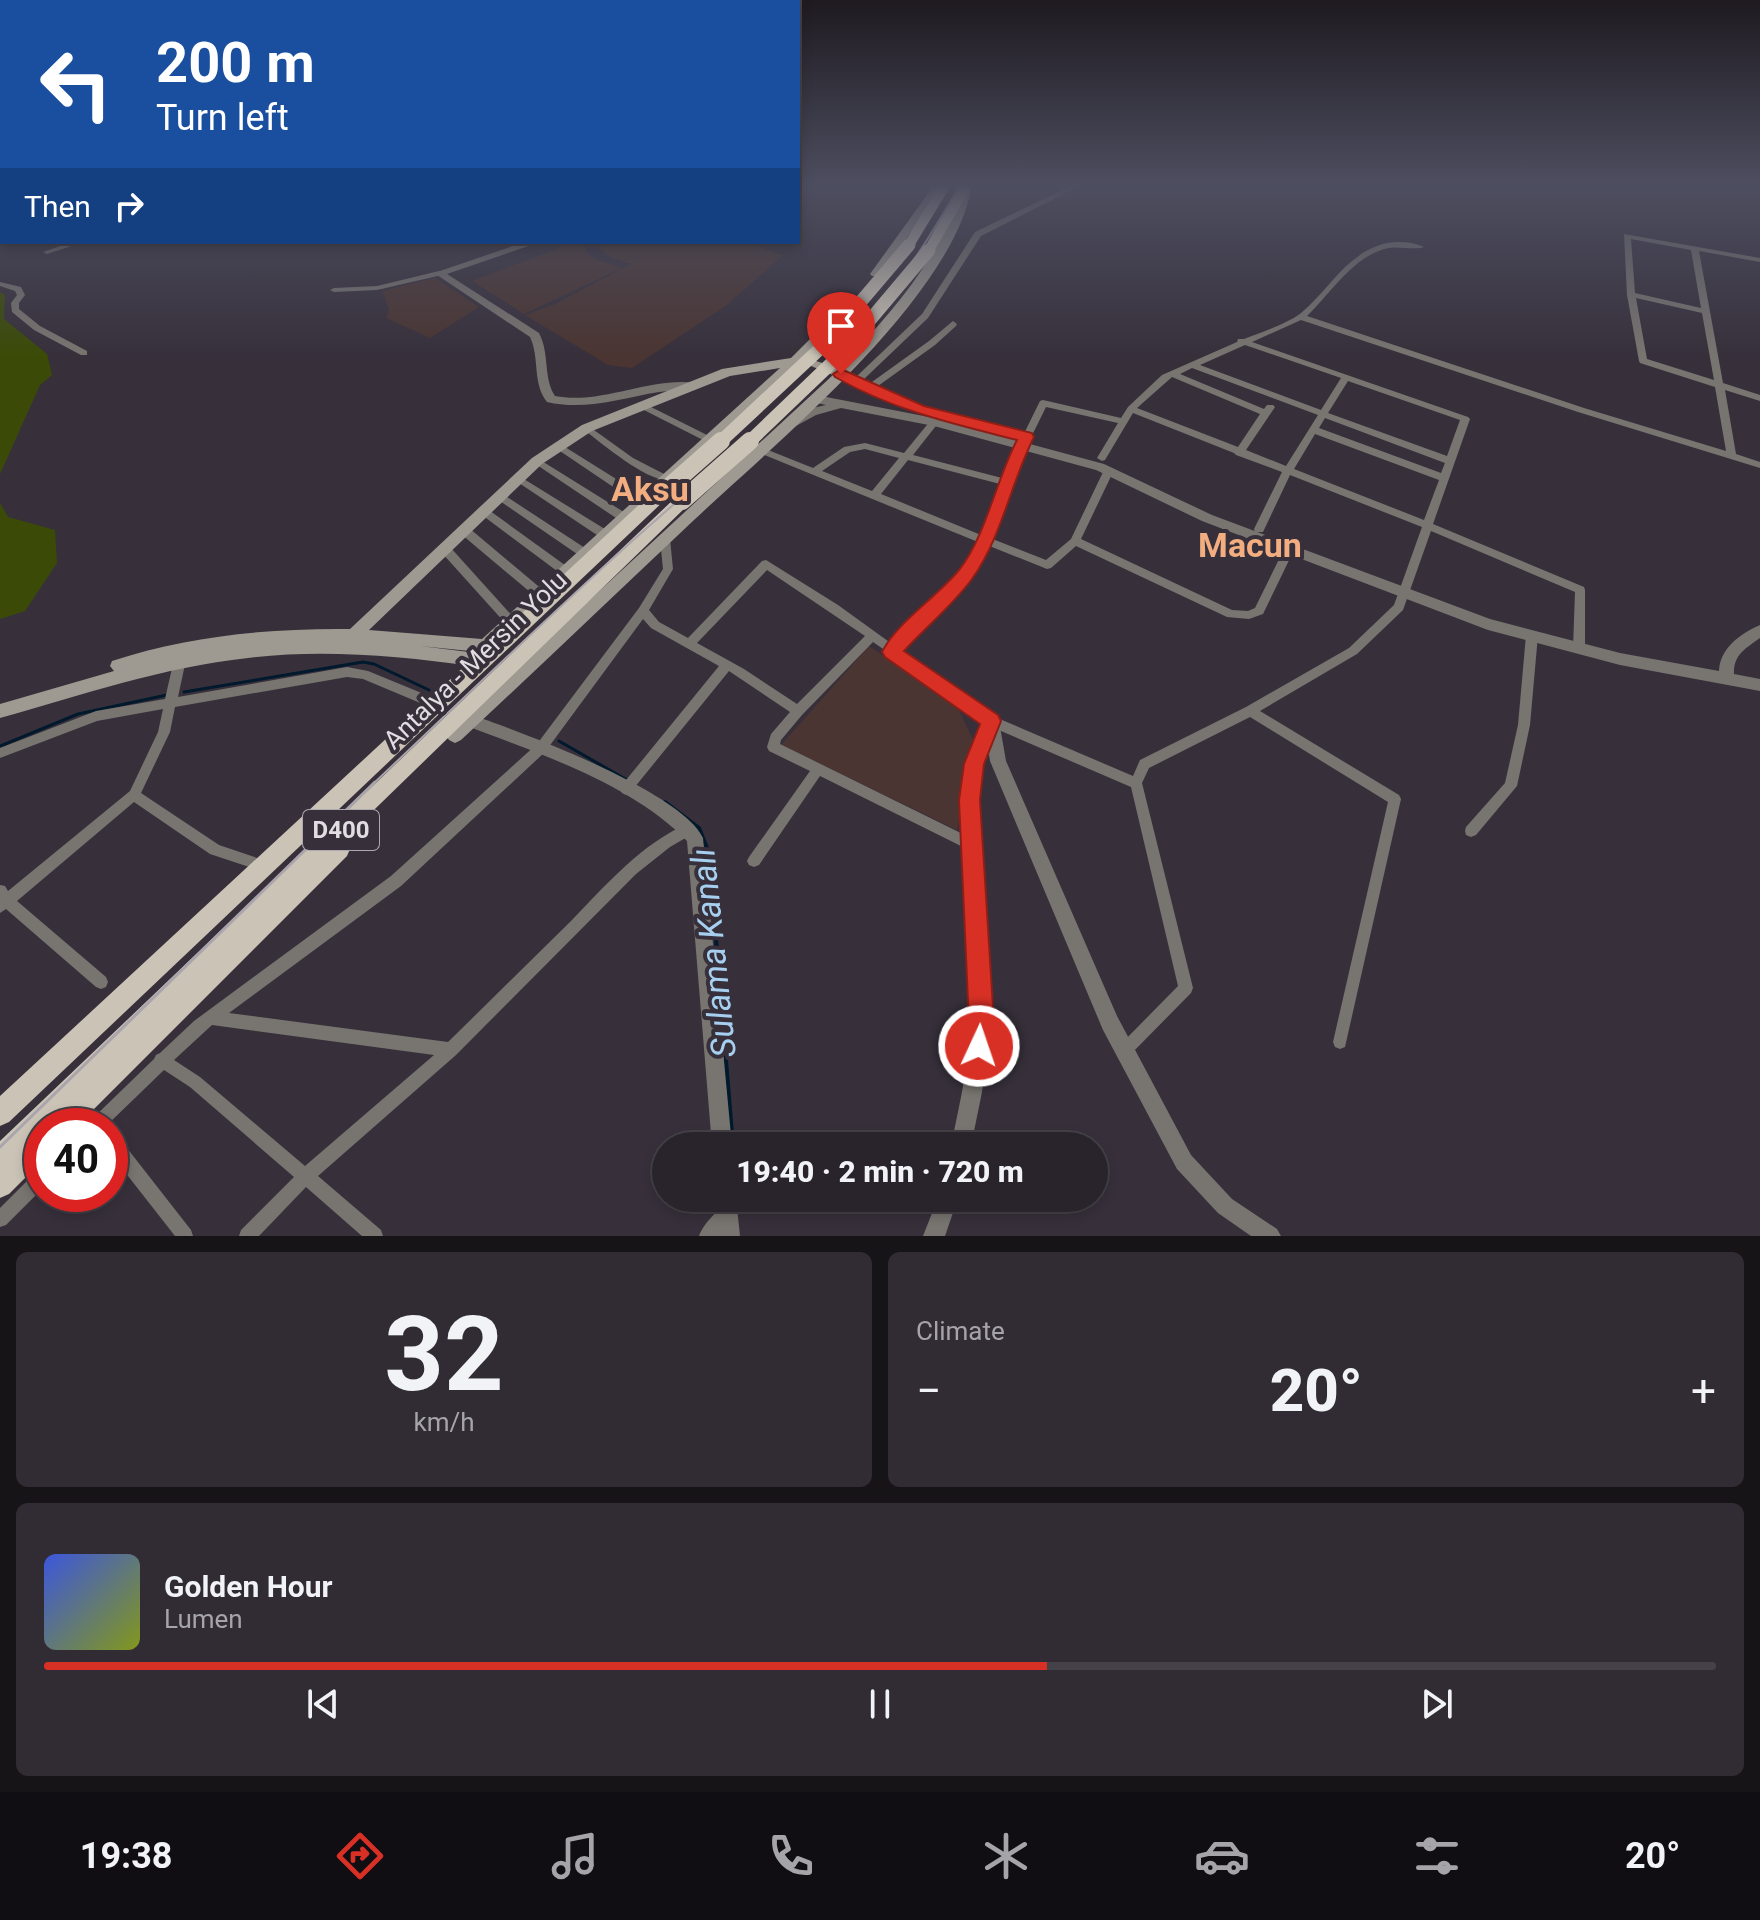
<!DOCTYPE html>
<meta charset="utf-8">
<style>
body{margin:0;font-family:Roboto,sans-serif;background:#312c34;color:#f1f3f6;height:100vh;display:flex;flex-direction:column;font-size:30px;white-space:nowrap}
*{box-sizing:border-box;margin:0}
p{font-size:26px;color:#a5a4a9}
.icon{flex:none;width:44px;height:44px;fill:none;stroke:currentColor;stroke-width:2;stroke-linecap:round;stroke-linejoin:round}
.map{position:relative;height:1236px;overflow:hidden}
.details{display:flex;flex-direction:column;gap:16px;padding:16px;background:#171418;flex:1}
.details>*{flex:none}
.banner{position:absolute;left:0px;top:0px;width:800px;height:244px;box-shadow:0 4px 12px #0003,0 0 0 2px #454148;background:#1a4fa0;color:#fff;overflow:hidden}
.speed{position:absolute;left:24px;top:1108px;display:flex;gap:16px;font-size:40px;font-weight:700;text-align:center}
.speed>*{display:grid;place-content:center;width:104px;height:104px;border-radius:50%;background:#29242c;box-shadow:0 4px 12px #0003,0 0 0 2px #454148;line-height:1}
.speed .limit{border:12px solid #d22;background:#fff;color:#111}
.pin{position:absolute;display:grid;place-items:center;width:68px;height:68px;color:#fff;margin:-82px -34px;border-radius:50% 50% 50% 0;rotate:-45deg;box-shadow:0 0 8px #0007}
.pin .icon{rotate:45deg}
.me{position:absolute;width:88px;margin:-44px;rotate:3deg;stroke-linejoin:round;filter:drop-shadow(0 0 6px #0008)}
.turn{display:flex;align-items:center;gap:28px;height:168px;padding:0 24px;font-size:36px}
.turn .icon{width:104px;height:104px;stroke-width:2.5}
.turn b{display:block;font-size:56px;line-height:68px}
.then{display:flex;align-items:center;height:76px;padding:0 24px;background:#0003;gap:16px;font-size:30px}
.big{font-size:60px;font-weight:800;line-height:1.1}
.details .card{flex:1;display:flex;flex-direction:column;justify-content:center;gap:12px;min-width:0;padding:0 28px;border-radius:12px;background:#312c34}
.details .dial{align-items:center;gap:0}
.dial b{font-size:104px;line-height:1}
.song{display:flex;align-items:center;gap:24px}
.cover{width:96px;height:96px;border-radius:12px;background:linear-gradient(135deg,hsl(230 70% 55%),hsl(70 70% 35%))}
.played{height:8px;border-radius:4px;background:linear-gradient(90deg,#d93025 60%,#454148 60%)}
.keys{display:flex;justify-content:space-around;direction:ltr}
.heat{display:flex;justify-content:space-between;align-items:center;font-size:44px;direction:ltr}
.details .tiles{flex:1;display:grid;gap:16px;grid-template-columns:1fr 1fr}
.card:last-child{grid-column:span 2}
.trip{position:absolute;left:652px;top:1132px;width:456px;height:80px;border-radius:40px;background:#29242c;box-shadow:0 4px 12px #0003,0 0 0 2px #454148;font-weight:800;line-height:80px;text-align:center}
.tab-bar{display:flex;height:128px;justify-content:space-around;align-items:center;background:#100e12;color:#a5a4a9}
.tab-bar .icon{width:56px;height:56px}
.tab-bar .on{color:#d93025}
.tab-bar b{font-size:36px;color:#f1f3f6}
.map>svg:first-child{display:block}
</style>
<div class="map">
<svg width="1760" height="1236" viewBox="0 0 1760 1236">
<rect width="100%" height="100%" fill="#37303b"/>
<path fill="#4a3532" d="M575 242H583L587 253 596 259 622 268 524 314 472 281Z
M598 242H743L783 255 727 305 632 368 608 365 525 315 555 304 631 264 608 256 599 249Z
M435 278 479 307 430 338 386 318 389 309 382 291Z
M869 646 958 708 973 740 957 830 781 745Z"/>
<path fill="#3b4b07" d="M0 292 5 295 4 319 47 354 52 375 40 385 0 474Z
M0 503 8 517 55 530 57 563 25 611 0 619Z"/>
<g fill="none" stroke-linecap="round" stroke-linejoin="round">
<path stroke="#00192c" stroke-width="3" d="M184 692 363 662 374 664 429 690
M559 741 627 780
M0 746 78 714 167 695"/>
<path stroke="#00192c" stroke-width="4" d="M665 802 699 828 709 853 733 1146
M736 1198 737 1208"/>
<path fill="#787570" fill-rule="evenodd" d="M1075 184H1084L981 236 928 318 862 381H856V377L922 314 975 232Z
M1624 234 1760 258V262L1699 251 1723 383 1760 395V401L1725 390 1736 454 1760 462V468L1578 412 1301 320 1252 342 1468 417 1470 419 1433 524 1584 587 1585 590V648L1583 651H1575L1573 648 1575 592 1431 531 1403 610 1357 654 1260 711 1399 795 1401 799 1345 1047 1340 1049 1335 1047 1333 1042 1388 802 1250 717 1149 768 1142 783 1193 988 1191 993 1130 1055 1125 1057 1120 1055 1118 1050 1120 1045 1178 986 1131 787 987 725 892 656 887 655 886 651 873 642 802 715 781 740 780 744 975 840 977 844 975 848 970 850 965 848 820 776 759 865 754 867 749 865 747 861 749 857 810 771 769 751 767 747 771 734 790 712 729 671 630 793 626 795 622 793 620 789 622 785 719 666 651 628 643 619 545 752 401 886 229 1013 448 1042C489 1002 530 961 571 921 606 885 642 843 689 823L694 825 695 829 694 833 670 847 636 874 456 1055 318 1176 381 1230 383 1236H362L306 1187 259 1236H239L241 1230 294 1177 190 1087 164 1070 106 1126H87L90 1121 154 1059 156 1055 160 1053 194 1021 391 876 537 744 639 608 663 569 660 539 661 536 665 535 670 539 673 569 649 610 659 622 688 638 762 561 766 560 838 605 892 644 962 571 978 542 757 452 755 450 757 448H763L813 468 844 447 865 443 904 453 931 420 934 419 939 422 913 455 1002 478 1040 401 1043 400 1121 418 1128 407 1162 375 1237 342 1238 339H1244C1261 332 1287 324 1301 313 1330 289 1347 252 1387 243 1400 241 1413 242 1424 247 1412 251 1397 244 1381 250 1350 261 1330 294 1307 316L1584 408 1726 451 1715 387 1640 363 1639 361 1627 295ZM1631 239 1691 250 1701 308 1635 293ZM1636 298 1702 313 1714 380 1647 359ZM1245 345 1341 378 1321 410 1200 365ZM1192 368 1318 415 1286 466 1246 450 1275 407 1273 405H1267L1264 409 1180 374ZM1172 377 1260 414 1238 447 1137 408ZM1348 381 1460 420 1447 456 1328 413ZM1046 407 1118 423 1097 458 1102 461 1105 460 1133 413 1234 453 1236 455 1282 472 1254 529 1255 532H1263L1290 475 1422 527 1394 605 1349 648 1246 707 1140 760 1133 776 995 717 900 650 970 577 987 545 1047 569 1051 568 1076 546 1227 617 1249 619 1263 614 1294 550 1293 547H1285L1255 608 1248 611 1232 610 1081 539 1114 470 1109 467 1104 470 1071 539 1046 560 990 538 1015 470ZM1325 418 1445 463 1441 473 1319 428ZM1315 434 1439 480 1424 520 1294 469ZM865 449 899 458 872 491 822 471 850 452ZM908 460 1000 484 981 535 881 494ZM767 570 865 636 797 704 744 669 697 643ZM212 1025 434 1055 305 1166 200 1077 174 1060Z
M72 242H84L47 254 43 252Z
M439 271H442V275L377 290 334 292 330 290 334 288 377 286Z
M0 282 21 287 25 295 19 303V309L40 326 87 351V355H81L34 330 12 312 11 303 17 295 15 291 0 286Z
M953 321 957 324 956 326 935 345 871 391H865V387L929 341Z
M641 402 711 437 713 439 711 441H705L638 407V403Z
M587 425 633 458 668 476 670 478 668 480C646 481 603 444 584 430V426Z
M557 442 645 497 646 500 645 503H637L554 447 552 445Z
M537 458 627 514 628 517 627 520H619L534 463 532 461 534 459Z
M519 476 608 531 609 534 608 537H600L516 481 514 479 516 477Z
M501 493 588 550 589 553 588 556H580L497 499 496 497Z
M486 508 569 568 570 571 569 574H561L482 515 481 512Z
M465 527 469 528 544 591 545 594 544 597H536L461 534 460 531 461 528Z
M446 546 450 547 514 618 516 621 514 624H506L442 553 441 550 442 547Z
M1532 631 1536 632 1538 635 1530 725 1517 786 1476 835 1471 837 1466 835 1465 831 1466 827 1505 783 1518 725 1526 635 1528 632Z
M181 650 185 652 187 655 178 697 347 667 368 671 441 701 443 705 441 709 437 710 363 679 347 677 175 707 170 732 141 793 219 845 269 862 271 866 269 870 264 872 210 854 134 802 17 901 106 977 108 982 106 987 101 989 96 987 6 909 0 913V885L5 886 8 891 130 791 158 732 163 709 97 721 0 758V748L96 711 165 699 175 655 177 652Z
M110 1132 116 1134 191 1230 193 1236H175L110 1153Z
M42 1170V1189L6 1225 0 1227V1208L36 1172Z
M727 1206 733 1208 735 1214 733 1220 718 1236H699C703 1225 716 1210 727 1206Z"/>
<path fill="#787570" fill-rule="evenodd" d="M525 242H540L447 274 539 333C550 354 543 378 555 396 603 405 650 376 697 383V389C685 391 672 390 659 392 622 398 585 411 547 402 532 383 540 358 530 337L434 273Z
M841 370 890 394 940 411 942 414 936 418 882 400 837 377 835 374Z
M816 395 934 418 1104 464 1212 515 1490 619 1620 653 1719 671C1720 648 1740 634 1760 625V638C1746 648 1733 655 1734 674L1760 679V691L1620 665 1488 630 1202 521 1096 470 934 426 841 408 816 415 796 426H788V420L808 409 826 405 812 402V396Z
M472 715C522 732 682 792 703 838L732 1146H712L687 841C632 784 540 754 467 726L464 721 467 716Z
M991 715 996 716 999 721 1006 761 1117 1016 1191 1155 1232 1199 1277 1229 1281 1236H1251L1218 1213 1177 1169 1103 1030 990 761 988 748 982 764 978 800 979 862 991 1023 982 1092 971 1146H951L962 1092 973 1023 963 862 962 800 966 764 986 716Z
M716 1198H736L740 1236H718Z
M938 1198H958L945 1236H923Z"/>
<path fill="#9e9a91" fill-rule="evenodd" d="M935 184H945L880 276H872L870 274Z
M972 184C956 295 775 444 694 520 617 593 539 667 461 740L455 743 449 740 446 735 449 730 833 375 811 366 798 365 670 481 478 664 472 666C398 656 323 649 248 658 163 667 82 695 0 718V704L114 671 110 666 112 661C187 636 271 628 350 629L532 458 582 425 722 369 791 358 842 307H850V313L806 358 839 368C893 311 939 261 962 185ZM780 368 482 639 369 630 542 464 592 431 730 376ZM420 646 470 651 469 652Z"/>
<path fill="#cac3b6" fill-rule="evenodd" d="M940 184H952L913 248H905L903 245Z
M961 184H973L933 253H925L923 250Z
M662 487 670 493 668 497 9 1122 0 1126V1096L656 489Z
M682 495 688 497 690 501 688 505 343 840 350 849 347 856 77 1126H42V1161L9 1194 0 1198V1141L676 497Z"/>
<path stroke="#aaa5ac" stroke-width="2" d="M373 784C458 704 542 622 630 543 717 465 810 391 884 300 914 264 937 224 961 184"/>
<path stroke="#aaa5ac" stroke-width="3" d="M0 1147 375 782"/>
<path stroke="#cac3b6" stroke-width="13" d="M719 443 824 345 909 245
M748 443 843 352 929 250"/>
<path stroke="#cac3b6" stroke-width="18" d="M662 493 721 441
M682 501 750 441"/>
</g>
<linearGradient id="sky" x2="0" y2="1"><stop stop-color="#1e1a20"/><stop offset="0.52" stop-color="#4d4e60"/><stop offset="1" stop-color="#4d4e60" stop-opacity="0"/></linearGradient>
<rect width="1760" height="357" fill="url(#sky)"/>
<path fill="#d93025" stroke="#8d1f18" stroke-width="2" d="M841 369 924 406 1032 433 1034 437C1011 482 1002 537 972 579 953 605 926 627 904 651L998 715 1001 721 984 764 980 800 994 1023 987 1055 979 1059 970 1055 966 1046 969 1023 959 800 964 764 980 724 885 657 882 652C897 622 937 597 959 570 986 536 996 480 1017 440 954 424 892 410 835 377L833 374Z"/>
<g text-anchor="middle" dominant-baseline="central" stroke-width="8" stroke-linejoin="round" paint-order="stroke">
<rect fill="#37303b" stroke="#aea9b1" stroke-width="2" x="303" y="810" width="76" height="40" rx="6"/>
<g font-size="24" font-weight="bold" fill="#e1dde3">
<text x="341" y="830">D400</text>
</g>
<g font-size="26" fill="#e1dde3" stroke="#37303b">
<text transform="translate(475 660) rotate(-44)">Antalya - Mersin Yolu</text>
</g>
<g font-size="34" font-weight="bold" fill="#f2ae80" stroke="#37303b">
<text x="650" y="489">Aksu</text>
<text x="1250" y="545">Macun</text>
</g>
<g font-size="34" font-style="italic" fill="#a7cfef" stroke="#37303b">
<text transform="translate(713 953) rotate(-96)">Sulama Kanalı</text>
</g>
</g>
</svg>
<div class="speed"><div class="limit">40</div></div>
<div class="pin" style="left:841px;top:374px;background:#d93025"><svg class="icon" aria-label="arrive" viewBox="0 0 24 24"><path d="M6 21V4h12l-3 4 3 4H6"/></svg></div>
<svg class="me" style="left:979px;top:1046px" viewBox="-20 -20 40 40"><circle r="17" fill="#d93025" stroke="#fff" stroke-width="3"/><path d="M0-11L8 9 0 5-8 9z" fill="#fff"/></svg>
<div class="trip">19:40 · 2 min · 720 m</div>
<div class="banner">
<div class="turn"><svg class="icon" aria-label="left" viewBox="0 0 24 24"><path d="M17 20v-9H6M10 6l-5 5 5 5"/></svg><div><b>200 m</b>Turn left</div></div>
<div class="then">Then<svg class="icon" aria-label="right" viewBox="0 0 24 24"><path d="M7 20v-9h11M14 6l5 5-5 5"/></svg></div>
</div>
</div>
<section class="details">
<div class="tiles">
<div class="card dial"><b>32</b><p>km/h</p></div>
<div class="card"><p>Climate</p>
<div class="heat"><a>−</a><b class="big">20°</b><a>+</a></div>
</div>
<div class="card">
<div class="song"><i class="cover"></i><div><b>Golden Hour</b><p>Lumen</p></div></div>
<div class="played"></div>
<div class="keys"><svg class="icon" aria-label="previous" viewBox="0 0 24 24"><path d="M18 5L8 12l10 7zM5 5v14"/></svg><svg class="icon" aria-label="pause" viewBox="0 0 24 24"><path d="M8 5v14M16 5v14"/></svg><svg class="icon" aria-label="next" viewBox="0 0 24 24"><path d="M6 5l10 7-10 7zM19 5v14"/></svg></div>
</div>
</div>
</section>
<nav class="tab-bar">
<b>19:38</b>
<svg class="icon on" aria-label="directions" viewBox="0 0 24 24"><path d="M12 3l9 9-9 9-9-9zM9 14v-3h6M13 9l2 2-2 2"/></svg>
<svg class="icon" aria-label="music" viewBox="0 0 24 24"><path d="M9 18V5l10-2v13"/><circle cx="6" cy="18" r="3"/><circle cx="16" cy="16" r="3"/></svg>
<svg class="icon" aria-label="phone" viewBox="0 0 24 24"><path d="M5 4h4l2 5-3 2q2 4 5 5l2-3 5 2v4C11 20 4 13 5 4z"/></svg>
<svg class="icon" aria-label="climate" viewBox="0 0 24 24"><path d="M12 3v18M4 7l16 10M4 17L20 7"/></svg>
<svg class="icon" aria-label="car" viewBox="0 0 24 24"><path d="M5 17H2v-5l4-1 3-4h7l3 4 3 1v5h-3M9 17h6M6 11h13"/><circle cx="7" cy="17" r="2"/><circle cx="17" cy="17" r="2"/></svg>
<svg class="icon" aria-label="filters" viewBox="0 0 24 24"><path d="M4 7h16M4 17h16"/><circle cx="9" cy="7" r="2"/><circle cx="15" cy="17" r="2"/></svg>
<b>20°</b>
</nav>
